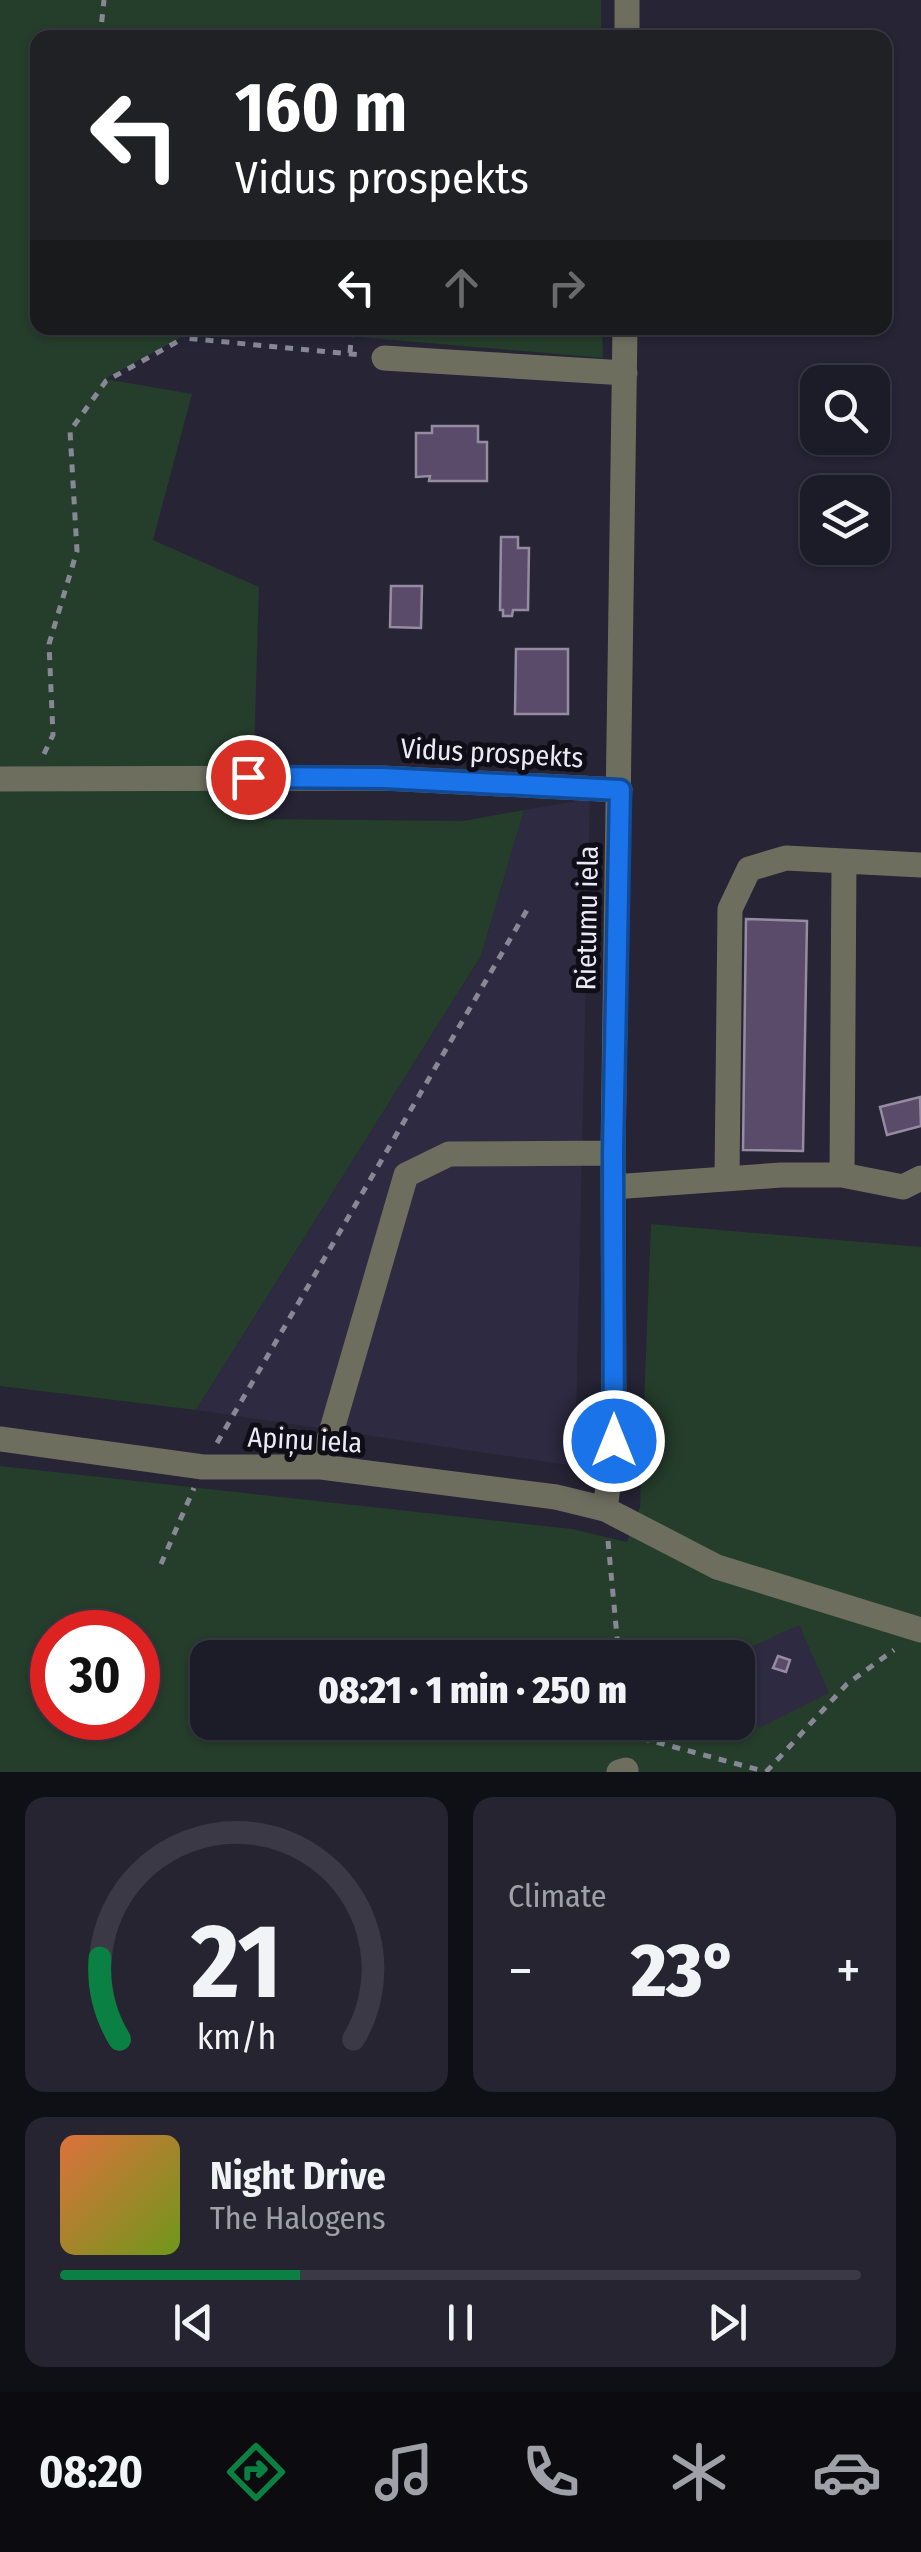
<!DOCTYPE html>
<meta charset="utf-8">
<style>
body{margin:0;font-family:"Fira Sans Condensed",sans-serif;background:#252430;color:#f1f3f6;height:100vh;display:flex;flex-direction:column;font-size:38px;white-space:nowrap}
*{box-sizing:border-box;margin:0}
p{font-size:32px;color:#a0a1a8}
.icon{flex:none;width:55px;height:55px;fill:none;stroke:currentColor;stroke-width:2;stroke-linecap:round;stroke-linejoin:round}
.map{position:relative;height:1772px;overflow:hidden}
.side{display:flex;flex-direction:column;gap:25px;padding:25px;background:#0f0f16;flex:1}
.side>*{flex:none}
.guide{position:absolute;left:30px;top:30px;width:862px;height:305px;border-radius:20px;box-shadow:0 2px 8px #0004,0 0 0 2px #3a3945;background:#202124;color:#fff;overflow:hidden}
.tools{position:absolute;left:800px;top:365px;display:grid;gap:20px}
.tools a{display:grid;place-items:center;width:90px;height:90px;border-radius:20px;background:#1c1b28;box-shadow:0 2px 8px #0004,0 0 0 2px #3a3945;font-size:50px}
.speed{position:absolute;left:30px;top:1610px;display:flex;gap:20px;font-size:50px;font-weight:700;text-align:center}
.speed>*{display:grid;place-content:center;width:130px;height:130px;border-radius:50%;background:#1c1b28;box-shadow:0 2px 8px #0004,0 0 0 2px #3a3945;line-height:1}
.speed .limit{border:15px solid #d22;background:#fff;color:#111}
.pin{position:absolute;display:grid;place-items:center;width:85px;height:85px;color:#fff;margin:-42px;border:5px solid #fff;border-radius:50%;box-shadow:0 2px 10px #0007}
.me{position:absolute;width:110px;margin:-55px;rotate:0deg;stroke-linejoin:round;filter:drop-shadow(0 0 8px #0008)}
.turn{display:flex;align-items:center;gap:35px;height:210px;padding:0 40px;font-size:45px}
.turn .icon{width:130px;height:130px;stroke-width:2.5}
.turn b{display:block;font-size:70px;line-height:85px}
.lanes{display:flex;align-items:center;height:95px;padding:0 40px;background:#0003;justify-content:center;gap:50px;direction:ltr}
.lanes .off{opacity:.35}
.big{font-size:75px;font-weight:800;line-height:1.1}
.side .tile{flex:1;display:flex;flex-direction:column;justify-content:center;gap:15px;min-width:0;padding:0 35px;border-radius:20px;background:#252430}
.side .dial{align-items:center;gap:0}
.dial svg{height:260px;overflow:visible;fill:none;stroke:#3a3945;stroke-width:7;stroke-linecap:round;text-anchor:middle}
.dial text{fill:#f1f3f6;stroke:none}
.song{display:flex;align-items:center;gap:30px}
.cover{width:120px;height:120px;border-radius:15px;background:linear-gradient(135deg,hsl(20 70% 55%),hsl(80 70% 35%))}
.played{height:10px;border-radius:5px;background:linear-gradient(90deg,#0b8043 30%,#3a3945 30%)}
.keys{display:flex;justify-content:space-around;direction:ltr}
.heat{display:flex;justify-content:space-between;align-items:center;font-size:55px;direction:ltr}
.side .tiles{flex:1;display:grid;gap:25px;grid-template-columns:1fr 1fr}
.tile:last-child{grid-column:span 2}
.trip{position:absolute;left:190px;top:1640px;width:565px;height:100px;border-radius:20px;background:#1c1b28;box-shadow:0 2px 8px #0004,0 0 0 2px #3a3945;font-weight:800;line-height:100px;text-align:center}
.tab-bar{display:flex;height:160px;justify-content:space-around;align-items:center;background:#0b0b10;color:#a0a1a8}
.tab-bar .icon{width:70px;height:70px}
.tab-bar .current{color:#0b8043}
.tab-bar b{font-size:45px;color:#f1f3f6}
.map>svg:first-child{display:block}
</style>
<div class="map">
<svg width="921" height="1772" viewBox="0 0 921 1772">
<rect width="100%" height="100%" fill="#262435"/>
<path fill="#2d2a41" d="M590 799 575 1466 196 1410 481 956 524 810Z
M799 1624 830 1694 758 1729 738 1683V1658H730Z"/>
<path fill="#253d2b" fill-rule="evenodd" d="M0 0H601V37L38 38V328H198L105 379 192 394 153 540 259 587 252 819 463 821 524 810 481 956 196 1410 0 1386Z
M254 328H602L603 358Z
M651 1224 921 1247V1772H0V1466L572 1529 627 1542 640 1507ZM799 1625 829 1693 759 1728 738 1683V1722H208V1658L730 1657ZM52 1632H138V1718H52Z"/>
<path fill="#5a4b6a" stroke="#968ca1" stroke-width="2.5" d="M432 426H478V442H487V481H429L430 476 416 477V433H432Z
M501 537H518V548H529L528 610H513L512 616H503V610H500Z
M391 586H422L421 628 390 627Z
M516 649H568V714H515Z
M746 919 807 921 803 1151 743 1150Z
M920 1097 921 1126 887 1135 880 1107Z
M778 1656 790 1660 786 1672 773 1668Z"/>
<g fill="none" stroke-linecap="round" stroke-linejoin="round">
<path stroke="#888795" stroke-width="5" stroke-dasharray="8 8" stroke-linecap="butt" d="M100 38 104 0
M181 328 184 338 361 355
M350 353 352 328
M44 754 53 735 49 644 77 551 70 431 106 381 184 338
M217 1443 527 910
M608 1541 619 1658
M161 1564 194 1488
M626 1734 767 1772
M766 1772 847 1684 894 1650"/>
<path stroke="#6e6e5f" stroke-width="25" d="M627 38V0
M384 358 625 373
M0 779 383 778 620 790
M844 861 921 865
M842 1175 903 1187 921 1178
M613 1187 781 1175H842L844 861 786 858 749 869 730 909 727 1178
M0 1439 203 1467H321L556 1497 605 1509 717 1567 921 1630
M321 1467 406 1175 449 1154 613 1153
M605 1509 614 1441 613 1153 625 328
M619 1772 626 1770"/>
</g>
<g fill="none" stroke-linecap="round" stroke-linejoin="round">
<g stroke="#114b97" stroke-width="25">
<path id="route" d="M248 777 383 778 620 790 613 1153 614 1441"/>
</g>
<use href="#route" stroke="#1a73e8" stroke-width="18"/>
</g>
<g text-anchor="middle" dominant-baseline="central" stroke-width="10" stroke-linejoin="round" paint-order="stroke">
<g font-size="28" fill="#eae9f5" stroke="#0f0e16">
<text transform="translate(492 753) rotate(3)">Vidus prospekts</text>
<text transform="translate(587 918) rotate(-89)">Rietumu iela</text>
<text transform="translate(305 1440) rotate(3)">Apiņu iela</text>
</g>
</g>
</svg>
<div class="tools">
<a><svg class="icon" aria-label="search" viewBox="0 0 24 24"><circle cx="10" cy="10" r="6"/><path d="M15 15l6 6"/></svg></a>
<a><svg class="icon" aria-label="layers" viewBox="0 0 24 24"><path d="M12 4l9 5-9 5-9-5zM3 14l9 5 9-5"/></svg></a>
</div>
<div class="speed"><div class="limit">30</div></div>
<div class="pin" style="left:248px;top:777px;background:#d93025"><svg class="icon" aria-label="arrive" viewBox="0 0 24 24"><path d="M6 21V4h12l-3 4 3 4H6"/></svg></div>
<svg class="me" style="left:614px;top:1441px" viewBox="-20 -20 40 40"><circle r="17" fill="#1a73e8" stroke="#fff" stroke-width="3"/><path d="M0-11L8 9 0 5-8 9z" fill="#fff"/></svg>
<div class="trip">08:21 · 1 min · 250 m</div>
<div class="guide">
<div class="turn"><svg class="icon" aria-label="left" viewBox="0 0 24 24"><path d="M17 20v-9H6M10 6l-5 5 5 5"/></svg><div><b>160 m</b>Vidus prospekts</div></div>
<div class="lanes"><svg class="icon" aria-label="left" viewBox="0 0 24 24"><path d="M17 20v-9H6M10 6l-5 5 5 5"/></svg><svg class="icon off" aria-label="ahead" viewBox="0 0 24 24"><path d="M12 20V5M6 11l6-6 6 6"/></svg><svg class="icon off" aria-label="right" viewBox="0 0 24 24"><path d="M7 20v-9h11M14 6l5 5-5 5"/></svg></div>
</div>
</div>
<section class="side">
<div class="tiles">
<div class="tile dial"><svg viewBox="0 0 100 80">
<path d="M14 69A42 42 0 1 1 86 69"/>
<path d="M14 69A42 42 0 0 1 8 44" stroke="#0b8043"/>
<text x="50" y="56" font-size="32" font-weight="700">21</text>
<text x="50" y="72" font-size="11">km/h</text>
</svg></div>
<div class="tile"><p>Climate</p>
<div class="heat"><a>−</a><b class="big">23°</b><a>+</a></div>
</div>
<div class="tile">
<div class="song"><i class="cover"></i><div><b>Night Drive</b><p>The Halogens</p></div></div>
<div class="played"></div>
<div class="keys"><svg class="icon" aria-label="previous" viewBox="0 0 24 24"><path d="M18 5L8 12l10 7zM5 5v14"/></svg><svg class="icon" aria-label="pause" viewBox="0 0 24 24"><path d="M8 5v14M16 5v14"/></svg><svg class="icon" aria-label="next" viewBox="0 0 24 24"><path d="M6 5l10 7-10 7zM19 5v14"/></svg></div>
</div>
</div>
</section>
<nav class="tab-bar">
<b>08:20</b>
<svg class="icon current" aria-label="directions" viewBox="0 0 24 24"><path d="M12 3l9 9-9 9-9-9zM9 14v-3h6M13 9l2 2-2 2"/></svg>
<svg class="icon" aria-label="music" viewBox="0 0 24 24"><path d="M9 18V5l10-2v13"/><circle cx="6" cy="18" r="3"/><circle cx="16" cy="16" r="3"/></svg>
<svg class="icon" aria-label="phone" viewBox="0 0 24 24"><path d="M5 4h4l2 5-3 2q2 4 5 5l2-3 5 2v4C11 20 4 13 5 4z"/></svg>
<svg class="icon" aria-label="climate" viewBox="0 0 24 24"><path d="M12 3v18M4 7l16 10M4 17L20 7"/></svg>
<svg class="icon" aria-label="car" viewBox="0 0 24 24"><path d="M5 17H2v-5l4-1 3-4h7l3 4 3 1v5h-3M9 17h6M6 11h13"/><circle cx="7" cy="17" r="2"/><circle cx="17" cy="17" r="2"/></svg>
</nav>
